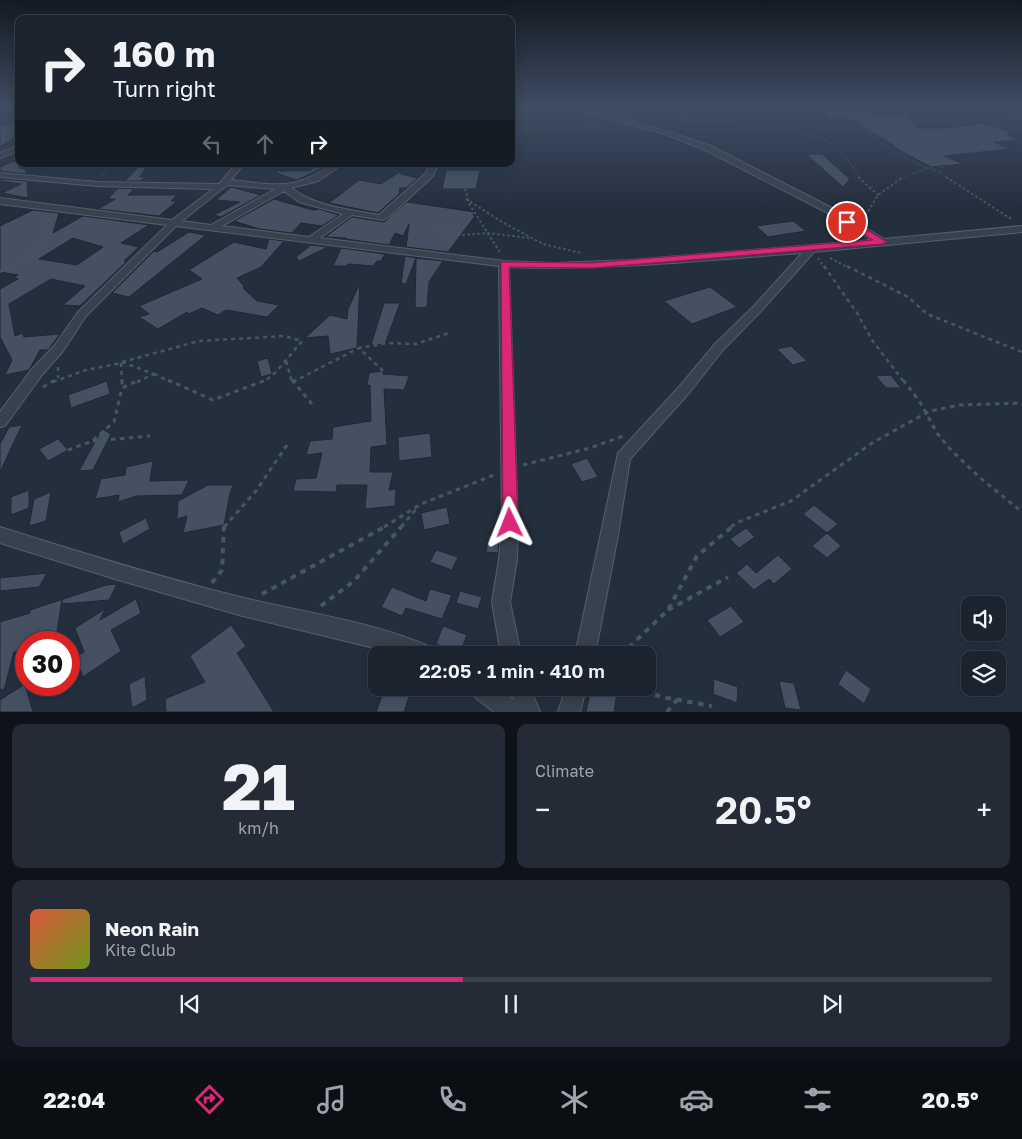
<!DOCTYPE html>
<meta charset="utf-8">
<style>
body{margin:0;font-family:"Golos Text",sans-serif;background:#242b36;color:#f1f3f6;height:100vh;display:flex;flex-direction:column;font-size:19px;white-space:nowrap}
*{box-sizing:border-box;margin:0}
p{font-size:16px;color:#a0a4aa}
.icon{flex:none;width:28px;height:28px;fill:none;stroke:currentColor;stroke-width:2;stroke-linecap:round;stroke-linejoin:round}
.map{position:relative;height:712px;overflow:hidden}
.drawer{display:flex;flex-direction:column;gap:12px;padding:12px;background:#0f1319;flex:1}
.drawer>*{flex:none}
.hud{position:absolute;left:15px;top:15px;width:500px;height:152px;border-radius:10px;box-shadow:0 2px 12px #0003,0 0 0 1px #39404a;background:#1b232e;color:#f1f3f6;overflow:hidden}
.fabs{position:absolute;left:961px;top:596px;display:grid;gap:10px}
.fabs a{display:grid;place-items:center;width:45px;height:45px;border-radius:10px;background:#1b232e;box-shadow:0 2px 12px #0003,0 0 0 1px #39404a;font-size:25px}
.speed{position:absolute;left:15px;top:631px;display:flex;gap:10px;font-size:25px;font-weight:700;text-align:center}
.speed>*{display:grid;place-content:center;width:65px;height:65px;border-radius:50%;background:#1b232e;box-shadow:0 2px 12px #0003,0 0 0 1px #39404a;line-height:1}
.speed .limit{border:8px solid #d22;background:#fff;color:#111}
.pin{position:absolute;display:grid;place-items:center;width:42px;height:42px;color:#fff;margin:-21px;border:2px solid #fff;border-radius:50%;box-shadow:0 1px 5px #0007}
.me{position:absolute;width:55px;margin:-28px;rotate:358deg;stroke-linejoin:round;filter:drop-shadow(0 0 4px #0008)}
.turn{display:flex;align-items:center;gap:18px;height:105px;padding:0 15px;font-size:22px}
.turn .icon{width:65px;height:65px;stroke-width:2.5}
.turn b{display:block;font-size:35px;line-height:42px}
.lanes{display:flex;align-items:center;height:48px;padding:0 15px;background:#0003;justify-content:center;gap:25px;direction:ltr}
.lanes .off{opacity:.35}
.big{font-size:38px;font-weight:600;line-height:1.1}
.drawer .card{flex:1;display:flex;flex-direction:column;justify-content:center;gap:8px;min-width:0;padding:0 18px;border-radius:10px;background:#242b36}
.drawer .dial{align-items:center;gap:0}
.dial b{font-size:65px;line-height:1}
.song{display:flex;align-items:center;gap:15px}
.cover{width:60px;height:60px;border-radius:8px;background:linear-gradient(135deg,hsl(10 70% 55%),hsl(80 70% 35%))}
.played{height:5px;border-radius:2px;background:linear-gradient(90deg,#db2777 45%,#39404a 45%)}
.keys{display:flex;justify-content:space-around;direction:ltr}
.heat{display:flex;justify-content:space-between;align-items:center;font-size:28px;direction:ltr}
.drawer .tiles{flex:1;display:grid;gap:12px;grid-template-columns:1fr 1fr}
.card:last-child{grid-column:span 2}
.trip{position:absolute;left:368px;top:646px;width:288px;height:50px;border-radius:10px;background:#1b232e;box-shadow:0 2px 12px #0003,0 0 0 1px #39404a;font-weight:600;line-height:50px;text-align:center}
.menu{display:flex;height:80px;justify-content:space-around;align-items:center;background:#0b0e12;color:#a0a4aa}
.menu .icon{width:35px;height:35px}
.menu .on{color:#db2777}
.menu b{font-size:22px;color:#f1f3f6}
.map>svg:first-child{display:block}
</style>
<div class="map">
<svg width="1022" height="712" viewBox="0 0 1022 712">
<rect width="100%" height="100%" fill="#242f3e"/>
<path fill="#455162" stroke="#1f2835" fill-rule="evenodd" d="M828 107H879L868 113 907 116 916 128H948L981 123 1014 133 1006 134 1019 140 994 142 1010 149 944 156 964 164 931 167 892 146H895L852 119H827Z
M19 120V134L0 147V128Z
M806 154H822L850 179 843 187Z
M19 159V168L26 169V174L0 171V167Z
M141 164H148L140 177H145L141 181H125Z
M317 164H331L297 180 276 173 277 171H310Z
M446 170H480L476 189H442Z
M401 171V174L418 178 406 188H400L399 194 378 213 329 203 359 180 381 184Z
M0 179 27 181 28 198 2 193 21 184 0 181Z
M231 187 261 195 221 217 214 215 240 202 216 200Z
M118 188 134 189 128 195H177L171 201H177L159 216 98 209 115 199H108Z
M274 199 313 210 319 209 339 215 322 226 301 223 292 233 259 229 234 221Z
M407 202 475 212 473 215 475 216 448 252 406 247 409 224 403 236 395 233 389 245 346 239V238L325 237 352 217 384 222Z
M33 210 59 213 53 233 83 216 149 225 121 243 139 247 124 261 126 262 80 306 63 305 85 286 51 279 9 304 15 336 22 333 24 337 60 334 48 350H40L29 370 5 375 12 360 0 337V289L18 279 14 278 18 275 0 272V226ZM73 238 103 247 77 265 39 259Z
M793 221 806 231 768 237 756 226Z
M189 232 206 235 129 297 112 293 154 251 157 252Z
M269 239 284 241 261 267 237 278 244 286 243 288 257 301 279 305 267 317 226 310 218 315 202 308 189 314 187 312 158 329 139 317 149 314 139 306 202 279 189 270 234 242 266 249Z
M311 245 328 247 299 261 296 257Z
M341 248 385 254 381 261H377L373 266 348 264 347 266H333Z
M405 256 416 258 406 284 401 283Z
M416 258 443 261 429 282 427 307 415 308Z
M360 283 357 348 330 354 328 336 305 338 330 315 347 319 348 309Z
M710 287 737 307 692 324 664 301Z
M384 303H400L385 344 371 345Z
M791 346 807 361 793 365 777 349Z
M268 358 272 374 261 377 257 361Z
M383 371V374L409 376 404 390 384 389 387 445 371 447 370 472H393L389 490 396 489 395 506 365 509 367 485H337L336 492 293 491 296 479 316 478 322 453 306 455 310 441 332 439 333 427 371 421 370 385 367 386 369 373Z
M891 375 901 388H886L876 376Z
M107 381 110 394 71 408 68 395Z
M22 425 0 472V444L9 427Z
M102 429 111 434 93 470 79 471Z
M430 433 432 457 399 461 398 437Z
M58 439 68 450 48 461 39 449Z
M587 458 598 477 582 482 571 464Z
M153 461 150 481 189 480 182 495 136 496 118 502 119 495 95 499 101 479 125 475 126 467Z
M208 485H233L230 493 224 525 183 533 187 516 177 519 178 501Z
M29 490V508L11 515V497Z
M51 492 46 521 29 526 34 499Z
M814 505 838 524 827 533 803 514Z
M447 507 450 524 424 530 421 513Z
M146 518 150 529 123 544 119 532Z
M746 528 755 537 739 548 730 539Z
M827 533 841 546 827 558 812 546Z
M489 535 499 536 498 553 486 552Z
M436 550 458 557 452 570 430 562Z
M778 555 792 569 774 584 769 579 754 590 736 573 747 564 756 573Z
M47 573 39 587 0 591V578Z
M117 584 109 600 62 604V600L56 638 42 642H26V648L14 652 4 690 0 689V622L30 613V610L106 585Z
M392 587 426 601 430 589 452 595 442 619 406 608 402 616 381 607Z
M460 591 482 597 478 609 456 603Z
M136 599 141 613 111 630 121 651 83 677 75 657 84 652 75 628 105 609 100 620Z
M731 606 744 622 720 637 707 620Z
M231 625 246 646 237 653 274 712H166L165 699 205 682 190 656Z
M443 626 467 635 460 653 436 644Z
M846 670 871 689 864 704 838 684Z
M145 676 147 700 132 708 129 684Z
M714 679 738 687 737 703 713 694Z
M779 681 794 683 801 710 785 708Z
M25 684 33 712H0V700Z
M385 688 410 694 404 712H376Z
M591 688H606L617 692 614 712H586Z"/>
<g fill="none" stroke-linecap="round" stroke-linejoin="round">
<g stroke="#565f6c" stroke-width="2">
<path id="street" d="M567 107H579L669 132 711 146 832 208 884 239 1022 226V232L814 252 762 310 723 350 689 393 630 459 618 535 595 655H575L618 453 679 387 715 344 754 306 802 253C705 260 607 271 509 267L518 523 517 559 510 602 521 655H501L492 602 499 559 502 523 499 266 176 226 86 316 63 351 42 375 5 426 0 427V412L32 369 55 345 78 312 167 225 0 204V198L172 220 213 189 97 186 0 177V173L97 182 219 184 236 164H244L231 180C253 182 279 188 300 181 315 177 327 164 343 164L318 181 291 188C317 207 348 209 379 215L426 173 430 164H438L433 176 391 215 383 220 352 215 320 238 504 261 555 263 631 260 872 240 826 212 705 150 665 134ZM227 185 275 189 211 225 182 221ZM284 191 299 202 343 214 309 237 222 226Z
M19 145V150L0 158V153Z
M0 527C79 552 159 577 240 597 304 613 372 621 433 648L436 655H403L239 615 115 579 0 543Z
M469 688H496L514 700 509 688H530L540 712H494L472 695Z
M566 688H586L580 712H558Z"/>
</g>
<path stroke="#44595c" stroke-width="1" stroke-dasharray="2 2" stroke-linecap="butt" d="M909 107 945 121 965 133V143L950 147 940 173
M0 110 19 108
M649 118 725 122 802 133 831 143 847 158 860 178
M1012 118 1022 119
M860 124C881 147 906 160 935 171
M673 127C686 114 700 110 718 107
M0 128 19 123
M577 128 594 122
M962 128 1002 127 1012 119 1011 113 1019 107
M511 132H547L607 126
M102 176 108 166
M901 178 931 167 948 178"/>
<path stroke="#44595c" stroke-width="2" stroke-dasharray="2.5 2.5" stroke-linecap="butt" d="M858 177 878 195
M946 177 1011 219
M465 189 470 205 501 254
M466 199 502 222 543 244 581 253
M863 220 878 195 903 177
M433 229 463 235 488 233 529 238
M818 258 825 268
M830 258 849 268
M9 268C21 262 34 255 40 242 46 230 40 230 51 217"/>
<path stroke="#44595c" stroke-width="2.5" stroke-dasharray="4 4" stroke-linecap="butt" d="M824 266 857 313 872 340 904 382
M847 266 908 297 927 314 1022 352
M0 272 11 266
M286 361 292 382
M122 362 154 374
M122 362 199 341 284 336 302 341 276 372 264 382
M121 363 122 382
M58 367V378
M383 371 359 348 387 343 416 344 449 333
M154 374 171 382
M53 382 86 370 121 363
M137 382 154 374
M293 382 359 348"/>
<path stroke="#44595c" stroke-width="3" stroke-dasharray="4.5 4.5" stroke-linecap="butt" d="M122 380V388L139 380
M168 380 213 400 266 380
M292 380 312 404
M903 380 920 402 937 433 949 448 978 476 1022 512
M292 382 295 380
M43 387 55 380
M93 441 150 436
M68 450 92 441 114 422 122 388
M523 465 590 448 623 436
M224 527 256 491 289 442
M384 527 421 504 494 475
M401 527 418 507
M731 527 736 523 791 501 872 443 930 411 960 405 1022 403"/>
<path stroke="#44595c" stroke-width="4" stroke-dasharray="5.5 5.5" stroke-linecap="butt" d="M212 583 222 570 224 526
M262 594 386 526
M321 606 354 581 402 526
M668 610 728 577
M621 655 668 610 697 556 733 526
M634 688 662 697 712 706
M667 712 677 700"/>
<use href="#street" fill="#38414e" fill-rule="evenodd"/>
</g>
<linearGradient id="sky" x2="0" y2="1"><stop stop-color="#141a22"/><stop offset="0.52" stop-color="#3f4d63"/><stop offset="1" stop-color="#3f4d63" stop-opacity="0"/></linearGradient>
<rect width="1022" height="207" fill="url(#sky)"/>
<path fill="#db2777" stroke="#8e194d" d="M844 220H850L887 242 882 244 592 268 509 267 518 523 516 528 510 530 505 528 503 523 501 262 592 263 873 240 844 223Z"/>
</svg>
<div class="fabs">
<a><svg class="icon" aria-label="sound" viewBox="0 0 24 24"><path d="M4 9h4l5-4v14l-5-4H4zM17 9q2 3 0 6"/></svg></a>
<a><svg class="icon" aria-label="layers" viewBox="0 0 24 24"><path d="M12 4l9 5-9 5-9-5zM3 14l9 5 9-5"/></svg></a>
</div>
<div class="speed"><div class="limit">30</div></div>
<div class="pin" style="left:847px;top:222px;background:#d93025"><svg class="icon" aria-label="arrive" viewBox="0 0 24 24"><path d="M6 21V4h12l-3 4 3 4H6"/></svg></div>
<svg class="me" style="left:510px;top:523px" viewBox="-20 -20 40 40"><path d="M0-17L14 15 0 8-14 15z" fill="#db2777" stroke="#fff" stroke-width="4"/></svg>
<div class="trip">22:05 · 1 min · 410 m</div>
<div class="hud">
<div class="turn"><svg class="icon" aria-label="right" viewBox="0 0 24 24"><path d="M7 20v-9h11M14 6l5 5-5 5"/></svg><div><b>160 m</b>Turn right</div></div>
<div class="lanes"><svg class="icon off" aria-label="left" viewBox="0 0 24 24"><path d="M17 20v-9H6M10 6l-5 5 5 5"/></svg><svg class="icon off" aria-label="ahead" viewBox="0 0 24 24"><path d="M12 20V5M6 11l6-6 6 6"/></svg><svg class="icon" aria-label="right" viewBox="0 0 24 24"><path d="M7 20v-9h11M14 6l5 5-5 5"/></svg></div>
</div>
</div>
<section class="drawer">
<div class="tiles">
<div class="card dial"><b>21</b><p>km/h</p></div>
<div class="card"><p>Climate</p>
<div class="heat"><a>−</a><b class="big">20.5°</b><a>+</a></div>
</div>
<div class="card">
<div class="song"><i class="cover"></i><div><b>Neon Rain</b><p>Kite Club</p></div></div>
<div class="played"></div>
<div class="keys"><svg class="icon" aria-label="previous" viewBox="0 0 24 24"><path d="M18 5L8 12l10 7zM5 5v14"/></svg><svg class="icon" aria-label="pause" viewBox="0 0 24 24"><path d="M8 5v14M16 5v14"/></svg><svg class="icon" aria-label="next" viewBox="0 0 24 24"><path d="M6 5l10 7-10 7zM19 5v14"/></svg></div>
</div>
</div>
</section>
<nav class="menu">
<b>22:04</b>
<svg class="icon on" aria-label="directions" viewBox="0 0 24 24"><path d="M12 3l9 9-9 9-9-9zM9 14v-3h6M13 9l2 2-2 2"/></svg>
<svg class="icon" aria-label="music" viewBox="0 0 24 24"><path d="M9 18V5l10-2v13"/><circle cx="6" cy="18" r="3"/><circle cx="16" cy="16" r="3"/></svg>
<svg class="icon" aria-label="phone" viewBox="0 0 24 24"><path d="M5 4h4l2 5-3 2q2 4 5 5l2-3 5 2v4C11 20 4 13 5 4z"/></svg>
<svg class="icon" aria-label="climate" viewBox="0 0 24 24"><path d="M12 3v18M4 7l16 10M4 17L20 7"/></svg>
<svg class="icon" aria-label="car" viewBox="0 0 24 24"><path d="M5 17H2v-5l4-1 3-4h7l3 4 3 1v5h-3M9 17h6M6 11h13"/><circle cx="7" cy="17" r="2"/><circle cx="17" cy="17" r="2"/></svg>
<svg class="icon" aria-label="filters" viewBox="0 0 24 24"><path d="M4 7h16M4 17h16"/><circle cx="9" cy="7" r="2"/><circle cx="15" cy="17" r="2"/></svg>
<b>20.5°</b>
</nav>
